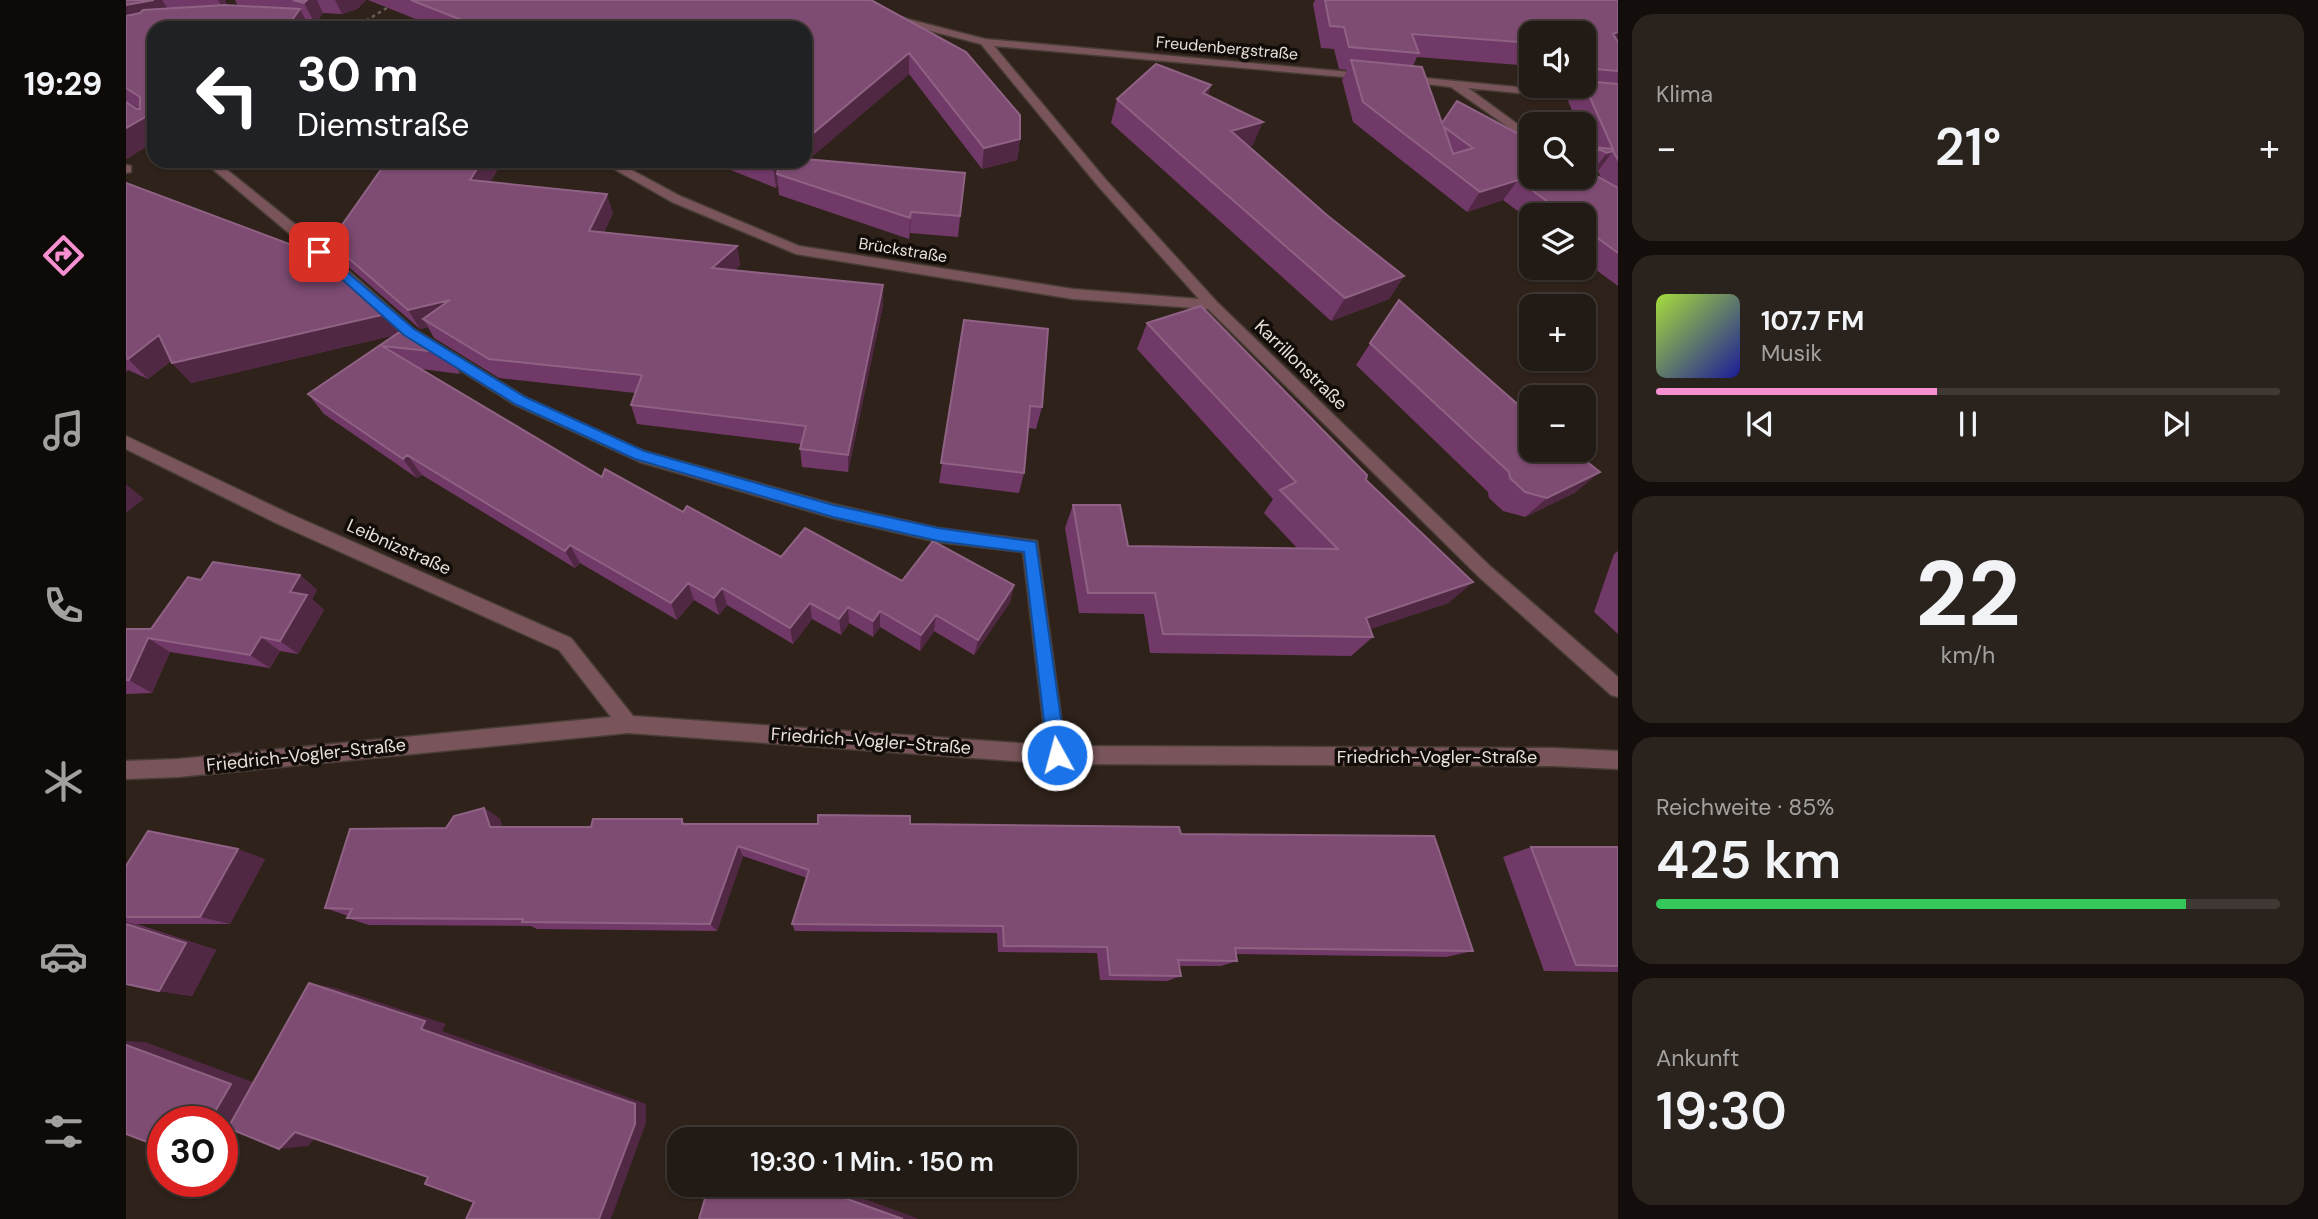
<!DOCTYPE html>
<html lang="de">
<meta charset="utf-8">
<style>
body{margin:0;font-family:"DM Sans",sans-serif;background:#2a231d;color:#f1f3f6;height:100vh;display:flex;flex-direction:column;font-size:26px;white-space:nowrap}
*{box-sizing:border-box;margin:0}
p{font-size:23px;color:#a2a1a0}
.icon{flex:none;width:38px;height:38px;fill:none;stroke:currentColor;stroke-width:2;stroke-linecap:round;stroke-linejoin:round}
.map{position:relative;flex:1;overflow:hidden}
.sheet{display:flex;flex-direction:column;gap:14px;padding:14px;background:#130e0b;width:700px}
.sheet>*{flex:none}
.hud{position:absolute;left:21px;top:21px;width:665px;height:147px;border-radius:21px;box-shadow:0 2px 5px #0004,0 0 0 2px #3f3834;background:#202124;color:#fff;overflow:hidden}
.fabs{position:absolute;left:1393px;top:21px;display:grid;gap:14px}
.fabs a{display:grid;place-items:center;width:77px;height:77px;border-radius:14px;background:#221a14;box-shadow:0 2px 5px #0004,0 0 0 2px #3f3834;font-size:35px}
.speed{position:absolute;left:21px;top:1106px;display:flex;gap:14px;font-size:35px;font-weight:700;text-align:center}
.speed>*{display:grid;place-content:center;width:91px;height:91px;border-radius:50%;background:#221a14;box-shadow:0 2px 5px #0004,0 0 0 2px #3f3834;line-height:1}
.speed .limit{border:10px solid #d22;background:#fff;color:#111}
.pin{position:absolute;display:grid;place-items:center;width:60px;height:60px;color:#fff;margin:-30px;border-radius:14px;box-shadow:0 4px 10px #0006}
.me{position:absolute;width:77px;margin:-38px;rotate:353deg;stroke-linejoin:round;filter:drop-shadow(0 0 5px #0008)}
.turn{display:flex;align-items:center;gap:24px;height:147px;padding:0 35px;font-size:32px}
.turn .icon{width:91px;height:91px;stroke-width:2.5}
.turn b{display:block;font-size:49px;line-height:60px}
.big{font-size:52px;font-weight:600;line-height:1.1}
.sheet .card{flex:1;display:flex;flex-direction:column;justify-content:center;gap:10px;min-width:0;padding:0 24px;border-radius:21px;background:#2a231d}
.sheet .dial{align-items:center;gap:0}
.dial b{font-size:91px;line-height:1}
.song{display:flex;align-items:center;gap:21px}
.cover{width:84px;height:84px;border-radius:10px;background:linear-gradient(135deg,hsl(80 70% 55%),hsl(240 70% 35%))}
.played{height:7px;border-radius:4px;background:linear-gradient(90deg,#f690d0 45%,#3f3834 45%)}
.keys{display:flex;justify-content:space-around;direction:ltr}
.heat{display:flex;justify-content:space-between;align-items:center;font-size:38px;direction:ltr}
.charge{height:10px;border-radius:5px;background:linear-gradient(90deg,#34c759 85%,#3f3834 0)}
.trip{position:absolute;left:541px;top:1127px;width:410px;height:70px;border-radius:21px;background:#221a14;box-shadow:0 2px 5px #0004,0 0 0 2px #3f3834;font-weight:600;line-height:70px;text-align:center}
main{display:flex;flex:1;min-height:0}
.tab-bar{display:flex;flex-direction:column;width:126px;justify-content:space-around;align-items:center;background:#0e0a08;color:#a2a1a0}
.tab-bar .icon{width:49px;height:49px}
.tab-bar .selected{color:#f690d0}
.tab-bar b{font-size:32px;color:#f1f3f6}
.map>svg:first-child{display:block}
</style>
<main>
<nav class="tab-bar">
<b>19:29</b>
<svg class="icon selected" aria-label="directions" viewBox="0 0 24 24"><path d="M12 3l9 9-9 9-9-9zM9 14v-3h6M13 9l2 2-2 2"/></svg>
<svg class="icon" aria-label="music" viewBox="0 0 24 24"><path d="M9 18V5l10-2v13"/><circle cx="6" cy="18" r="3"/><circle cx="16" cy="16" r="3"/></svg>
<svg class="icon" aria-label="phone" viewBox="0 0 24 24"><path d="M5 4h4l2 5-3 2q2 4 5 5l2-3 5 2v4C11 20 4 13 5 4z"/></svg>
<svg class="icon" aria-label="climate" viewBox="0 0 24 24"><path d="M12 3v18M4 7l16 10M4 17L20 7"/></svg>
<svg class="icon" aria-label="car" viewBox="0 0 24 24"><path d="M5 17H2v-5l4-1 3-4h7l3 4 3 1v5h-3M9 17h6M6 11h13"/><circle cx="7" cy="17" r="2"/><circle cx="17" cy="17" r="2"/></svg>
<svg class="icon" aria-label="filters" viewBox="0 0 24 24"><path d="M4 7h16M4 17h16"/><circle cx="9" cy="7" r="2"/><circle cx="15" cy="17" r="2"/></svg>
</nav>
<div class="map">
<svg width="1492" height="1219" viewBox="0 0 1492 1219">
<rect width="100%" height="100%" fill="#2e221a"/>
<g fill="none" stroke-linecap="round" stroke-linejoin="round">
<g stroke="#483d35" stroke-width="3">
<path id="minor" d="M766 15 859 39 1245 74 1246 76 1241 79 868 46 980 180 1091 302 1365 567 1492 677V697L1485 695 1353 577 1082 309 947 299 670 254 546 202 474 161H489L554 196 673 246 947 289 1073 299 972 186 855 44 762 20 761 18Z
M159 21 194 28 155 26 154 24Z
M1279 76 1492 97V103L1342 88 1405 134V143L1325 87 1275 81V77Z
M77 161H90L180 233 288 329 399 397 518 451 707 504 812 528 911 541 939 746 1428 748 1492 751V769L1428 766 931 764 502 733 52 777 0 779V761L52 759 485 717 433 650 152 524 0 449V436L164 514 445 638 507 716 920 745 897 552 812 542 707 518 514 462 389 405 278 335 170 239Z
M0 165 5 166V172L0 173Z"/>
</g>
<path stroke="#695f57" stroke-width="2.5" stroke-dasharray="3.5 3.5" stroke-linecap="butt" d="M228 28 274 0"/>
<use href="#minor" fill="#79555b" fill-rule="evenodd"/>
</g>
<path fill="#713967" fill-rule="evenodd" d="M0 0H100V5L112 6 109 0H240L231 9 216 14 197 13 189 24 180 21 184 28H28V142L0 159 11 109H14L0 101Z
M242 0H745L894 139 891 160 856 169 783 74 683 159 839 173 832 237 784 233 783 239 653 195 652 185 650 188 607 171 584 161H679V28H312Z
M1189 0H1492V286L1458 261V215H1405V221L1377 200 1341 212 1227 122 1216 80 1221 70 1213 69 1208 49 1195 48 1187 4ZM1405 33H1458V86H1436L1438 89 1450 91 1442 101 1452 124H1458V138L1461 146 1400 138 1316 123 1287 66 1291 57 1405 66ZM1472 171 1475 178 1465 173Z
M1085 85 1082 95 1127 145 1122 146 1202 216 1278 276 1263 299 1205 321 985 123 991 99Z
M151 161H232L226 170 156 169Z
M261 161H377L364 182 487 213 478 232 611 246 614 265 609 270 757 285V305L722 472 676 467 674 449 675 444 511 424 505 405 509 393 373 378 308 338 302 327 294 329 217 262 204 242Z
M0 183 272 333 323 353 334 374 296 369 476 477 557 512 655 557 776 581 888 585 884 602 848 655 808 631 794 651 754 627 747 637 723 623 715 635 686 619 667 644 601 605 593 615 568 600 551 620 454 563 449 568 296 475 291 478 198 414 182 394 269 335 65 383 45 361 22 379 2 370 0 372Z
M1273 300 1450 492 1399 517 1377 511 1363 498 1362 492 1230 365Z
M838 320 916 407 910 429 902 428 898 473 893 493 813 483Z
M1021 323 1240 480 1347 582 1322 603 1244 629 1247 637 1225 656 1024 653 1018 614 953 613 939 528 947 505 1002 546 1172 549 1138 513 1147 499 1011 349Z
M1492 551V634L1468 612 1488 554Z
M174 575 191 590 186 599 198 610 172 654 154 651 144 668 44 652 26 693 0 694V629H25L75 580Z
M358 808 374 819 376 827H465L556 819 559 824H784L1055 834 1347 951 1320 957 1110 954 1111 961 1095 966H1053L1055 976 1041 981 974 980 971 953 872 952 871 933 669 931 666 924 681 878 617 856 591 931 411 929 405 926 243 925 221 918 222 916 199 908 320 828Z
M1405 847H1492V972L1418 971 1377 857Z
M139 859 104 924H10L90 950 66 996 33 991 0 984V866Z"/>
<path fill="#512843" d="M28 0H36L49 19 0 28V5Z
M92 0H100L101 15Z
M181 0H191L197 13 189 24 178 3Z
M209 0H240L231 9 216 14Z
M174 9 184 28H160Z
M1492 32V47L1487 34Z
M783 53V74L661 178 679 161V140Z
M1085 85 1078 108 1077 93Z
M28 112V142L0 159V128Z
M1137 122 1127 145 1096 155 1105 131Z
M894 139 891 160 856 169 858 148Z
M1473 149 1458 169V160Z
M1487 151 1472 171 1465 173 1481 153Z
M221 161H232L226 170Z
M356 161H377L353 200 344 180Z
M654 161 651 174 652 185 650 188 647 167Z
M1392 180 1377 200 1341 212 1354 192Z
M481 194 487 213 469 250 463 231Z
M785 212 784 233 783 239 784 218Z
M611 246 614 265 590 287 586 268Z
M1278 276 1263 299 1205 321 1219 298Z
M757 285V305L722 472V455Z
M324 300 297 319 302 327 294 329 282 310Z
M260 314 273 334 65 383 46 363Z
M33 335 52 355 22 379 2 359Z
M281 455 296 475 291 478 277 459Z
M1474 472 1450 492 1399 517 1421 498Z
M0 484 18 499 0 513Z
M444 545 454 563 449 568 439 551Z
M174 575 191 590 186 599 198 610 172 654 154 641 164 592Z
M1347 582 1322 603 1224 636 1240 618Z
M562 583 568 600 551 620 545 603Z
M888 585 884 602 848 655 852 640Z
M596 588 601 605 593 615 588 598Z
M684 603 686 619 667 644 664 628Z
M722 607 723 623 715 635 713 619Z
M754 611V627L747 637V621Z
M810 615 808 631 794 651 795 635Z
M135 637 154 651 144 668 124 655Z
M22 638 44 652 26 693 3 680Z
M358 808 374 819 380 837 364 827Z
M612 846 617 856 591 931 584 924Z
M112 849 139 859 104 924 74 917Z
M0 922 90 950 66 996 33 991 0 924Z
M183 983 209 988 320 1024 316 1031 520 1104V1123L485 1219H473L295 1029Z
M0 1041 19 1042 132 1084 96 1148V1122H83L0 1045Z
M197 1130 182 1146 153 1149 169 1132Z
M682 1185H699L791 1218 792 1219H777Z"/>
<path fill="#7e4b73" stroke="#8f6284" stroke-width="2" fill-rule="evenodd" d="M0 0H28L0 5Z
M167 0H181L178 3Z
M285 0H745L840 52 894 115V139L858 148 783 53 679 140V28H356Z
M1199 0H1492V32L1487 34 1492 42V71L1458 68V33H1405V43L1286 34 1293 53 1223 47 1218 27 1204 26Z
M99 5 174 9 160 28H28V112L0 128V102L11 109H14V97L0 88V16L14 13 17 10Z
M1225 60 1296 67 1316 123 1331 101 1400 138 1405 139V177H1458V169L1492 188V253L1458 228V215H1440L1392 180 1354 192 1237 102ZM1318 127 1347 148 1327 154Z
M1030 64 1085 85 1077 93 1137 122 1105 131 1202 216 1278 276 1219 298 991 99Z
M1458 81 1492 84V160L1487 151 1481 153 1473 149 1465 158 1458 160V146L1487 149 1458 84Z
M679 159 839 173 834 216 785 212 784 218 651 174 654 161 647 167 632 161H679Z
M261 161H356L344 180 481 194 463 231 611 246 586 268 757 285 722 455 674 449 680 426 505 405 516 375 363 359 297 319 324 300 282 310 204 242Z
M0 183 193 255 260 314 46 363 33 335 2 359 0 358Z
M1273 300 1405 416V450H1446L1474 472 1421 498 1399 492 1384 478 1383 472 1244 343Z
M1075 306 1241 475 1240 480 1347 582 1240 618 1247 637 1037 634 1029 593H962L947 505H994L1002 546 1212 549 1154 490 1170 482 1021 323Z
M838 320 922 329 916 407 904 406 898 473 815 463Z
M281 327 323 353 256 346 476 477 479 469 557 512 561 506 655 557 679 528 776 581 807 541 888 585 852 640 810 615 795 635 754 611 747 621 722 607 713 619 684 603 664 628 596 588 588 598 562 583 545 603 444 545 439 551 281 455 277 459 182 394Z
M87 562 174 575 164 592 181 595 154 641 135 637 124 655 22 638 3 680H0V629H25L62 577 75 580Z
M358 808 364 827H465L467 819H556V824H692V815L784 816V824L1053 827 1055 834 1308 836 1347 951 1109 948 1111 961 1052 960 1055 976 984 975 981 947 878 946 877 926 666 924 683 870 612 846 584 924 396 922 397 919 221 918 226 909 199 908 224 829 320 828 328 816Z
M22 831 112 849 74 917H0V866Z
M1405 847H1492V966L1450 965Z
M0 924 60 943 33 991 0 984Z
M183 983 299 1021 295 1029 509 1104V1124L473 1219H340L348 1202 299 1184 302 1177 169 1132 153 1149 102 1128Z
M0 1045 105 1084 83 1122H37V1148L0 1134Z
M583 1185H682L777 1219H573Z"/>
<path fill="#1a73e8" stroke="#114b97" stroke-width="2" d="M193 248 288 329 399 397 518 451 707 505 812 528 910 542 940 755 937 761 931 763 925 761 922 755 898 552 812 541 707 517 509 459 389 404 278 335 189 255V249Z"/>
<g text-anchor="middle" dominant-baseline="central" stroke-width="7" stroke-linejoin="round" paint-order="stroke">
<g font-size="16" fill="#e9e1db" stroke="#120d09">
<text transform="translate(1101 48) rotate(5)">Freudenbergstraße</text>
<text transform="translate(777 250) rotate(9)">Brückstraße</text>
</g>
<g font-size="18" fill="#e9e1db" stroke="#120d09">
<text transform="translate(1175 365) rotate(44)">Karrillonstraße</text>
<text transform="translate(273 547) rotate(24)">Leibnizstraße</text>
<text transform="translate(745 741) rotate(4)">Friedrich-Vogler-Straße</text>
<text transform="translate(180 755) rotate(-6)">Friedrich-Vogler-Straße</text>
<text x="1311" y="757">Friedrich-Vogler-Straße</text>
</g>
</g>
</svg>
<div class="fabs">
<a><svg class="icon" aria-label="sound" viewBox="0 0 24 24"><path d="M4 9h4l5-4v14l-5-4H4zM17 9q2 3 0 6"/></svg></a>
<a><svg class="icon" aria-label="search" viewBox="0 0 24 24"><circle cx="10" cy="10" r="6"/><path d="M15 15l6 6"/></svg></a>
<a><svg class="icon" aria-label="layers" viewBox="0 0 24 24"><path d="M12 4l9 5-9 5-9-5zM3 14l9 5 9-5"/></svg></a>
<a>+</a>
<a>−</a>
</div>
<div class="speed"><div class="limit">30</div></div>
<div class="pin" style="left:193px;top:252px;background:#d93025"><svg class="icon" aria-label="arrive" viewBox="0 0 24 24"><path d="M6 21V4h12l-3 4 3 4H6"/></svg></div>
<svg class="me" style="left:931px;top:755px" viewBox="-20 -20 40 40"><circle r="17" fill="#1a73e8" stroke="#fff" stroke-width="3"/><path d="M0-11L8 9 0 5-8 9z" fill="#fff"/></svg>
<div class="trip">19:30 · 1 Min. · 150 m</div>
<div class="hud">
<div class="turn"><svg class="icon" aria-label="left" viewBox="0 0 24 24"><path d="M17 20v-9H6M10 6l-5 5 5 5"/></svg><div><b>30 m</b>Diemstraße</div></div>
</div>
</div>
<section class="sheet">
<div class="card"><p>Klima</p>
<div class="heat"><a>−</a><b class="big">21°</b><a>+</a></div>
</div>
<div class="card">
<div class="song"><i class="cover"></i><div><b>107.7 FM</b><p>Musik</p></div></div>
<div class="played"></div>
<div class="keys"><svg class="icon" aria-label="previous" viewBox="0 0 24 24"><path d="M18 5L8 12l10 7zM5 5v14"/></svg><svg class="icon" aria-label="pause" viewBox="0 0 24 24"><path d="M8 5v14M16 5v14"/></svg><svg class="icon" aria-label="next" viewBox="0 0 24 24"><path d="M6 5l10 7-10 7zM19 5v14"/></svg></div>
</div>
<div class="card dial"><b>22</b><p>km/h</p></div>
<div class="card"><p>Reichweite · 85%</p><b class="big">425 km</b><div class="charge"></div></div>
<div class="card"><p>Ankunft</p><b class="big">19:30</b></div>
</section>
</main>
